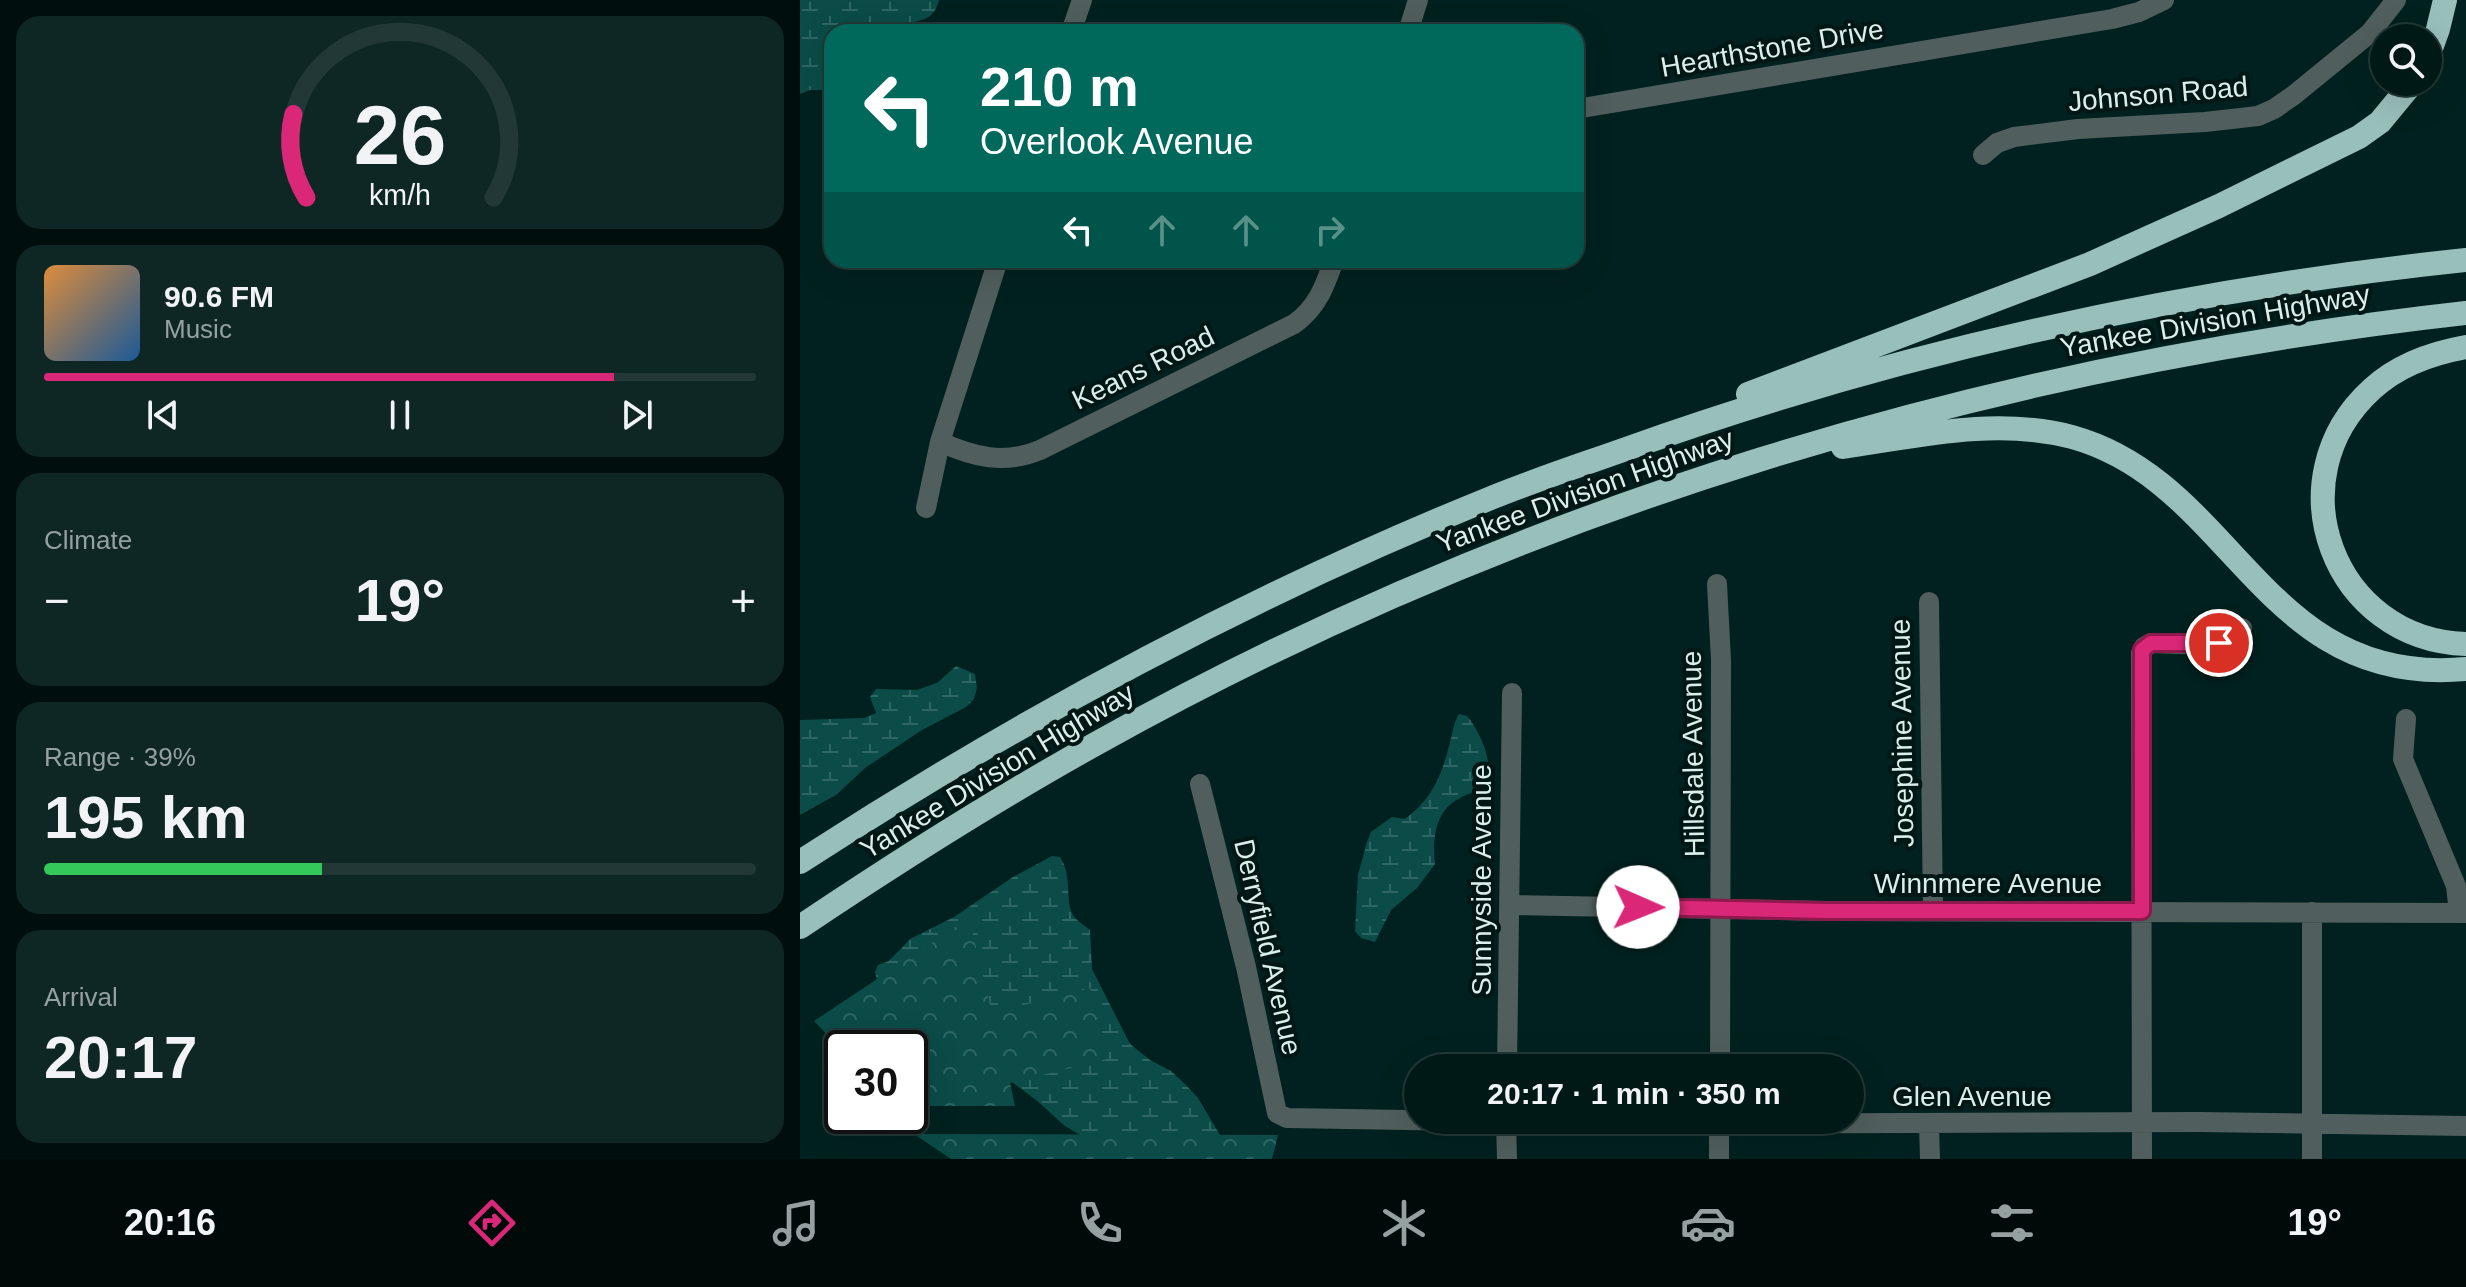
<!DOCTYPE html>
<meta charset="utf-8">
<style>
body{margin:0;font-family:Arial,sans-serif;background:#0e2624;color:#f1f3f6;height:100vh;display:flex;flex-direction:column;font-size:30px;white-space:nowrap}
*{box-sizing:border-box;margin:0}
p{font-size:26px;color:#95a0a1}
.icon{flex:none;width:44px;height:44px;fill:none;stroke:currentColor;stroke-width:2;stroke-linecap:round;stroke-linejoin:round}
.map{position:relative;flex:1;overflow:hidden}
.panel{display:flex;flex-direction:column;gap:16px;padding:16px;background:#000e0d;width:800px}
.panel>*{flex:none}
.top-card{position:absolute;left:24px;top:24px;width:760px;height:244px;border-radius:24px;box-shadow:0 8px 32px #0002,0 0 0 2px #223836;background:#00695c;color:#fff;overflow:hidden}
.tools{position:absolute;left:1570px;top:24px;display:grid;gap:16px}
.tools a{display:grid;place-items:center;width:72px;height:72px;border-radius:50%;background:#001917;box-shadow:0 8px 32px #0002,0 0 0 2px #223836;font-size:40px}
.speed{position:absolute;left:24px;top:1030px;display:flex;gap:16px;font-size:40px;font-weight:700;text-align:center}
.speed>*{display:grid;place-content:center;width:104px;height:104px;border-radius:50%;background:#001917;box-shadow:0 8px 32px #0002,0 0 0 2px #223836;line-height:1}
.speed .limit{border:4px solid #111;border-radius:12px;background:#fff;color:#111}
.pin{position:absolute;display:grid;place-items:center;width:68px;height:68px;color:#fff;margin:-34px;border:4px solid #fff;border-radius:50%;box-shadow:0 2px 8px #0007}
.me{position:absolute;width:88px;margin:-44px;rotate:91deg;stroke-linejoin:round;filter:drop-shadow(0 0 6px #0008)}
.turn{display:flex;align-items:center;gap:28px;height:168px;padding:0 24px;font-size:36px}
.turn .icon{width:104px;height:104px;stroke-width:2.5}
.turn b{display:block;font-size:56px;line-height:68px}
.lanes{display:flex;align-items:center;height:76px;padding:0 24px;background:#0003;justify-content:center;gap:40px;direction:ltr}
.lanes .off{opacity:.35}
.big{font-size:60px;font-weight:800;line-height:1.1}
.panel .tile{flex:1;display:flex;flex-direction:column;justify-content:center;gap:12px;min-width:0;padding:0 28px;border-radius:24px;background:#0e2624}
.panel .dial{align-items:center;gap:0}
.dial svg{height:208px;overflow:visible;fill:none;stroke:#223836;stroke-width:7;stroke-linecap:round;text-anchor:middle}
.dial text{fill:#f1f3f6;stroke:none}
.song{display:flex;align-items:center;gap:24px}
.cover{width:96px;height:96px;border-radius:12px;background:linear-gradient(135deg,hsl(30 70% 55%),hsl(210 70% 35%))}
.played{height:8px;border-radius:4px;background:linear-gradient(90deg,#db2777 80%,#223836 80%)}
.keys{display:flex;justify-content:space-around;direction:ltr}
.heat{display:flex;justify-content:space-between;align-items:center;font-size:44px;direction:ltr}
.charge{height:12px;border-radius:6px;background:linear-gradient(90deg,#34c759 39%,#223836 0)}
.trip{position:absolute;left:604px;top:1054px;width:460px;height:80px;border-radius:40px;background:#001917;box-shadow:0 8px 32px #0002,0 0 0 2px #223836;font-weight:800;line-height:80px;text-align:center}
.tab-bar{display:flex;height:128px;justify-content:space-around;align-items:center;background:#000a09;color:#95a0a1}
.tab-bar .icon{width:56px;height:56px}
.tab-bar .on{color:#db2777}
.tab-bar b{font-size:36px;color:#f1f3f6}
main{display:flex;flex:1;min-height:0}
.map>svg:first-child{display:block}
</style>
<main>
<section class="panel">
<div class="tile dial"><svg viewBox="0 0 100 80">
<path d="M14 69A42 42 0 1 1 86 69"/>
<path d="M14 69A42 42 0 0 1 9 37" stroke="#db2777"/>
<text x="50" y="56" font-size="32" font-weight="700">26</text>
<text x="50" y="72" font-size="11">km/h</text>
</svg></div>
<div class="tile">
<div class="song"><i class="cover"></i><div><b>90.6 FM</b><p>Music</p></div></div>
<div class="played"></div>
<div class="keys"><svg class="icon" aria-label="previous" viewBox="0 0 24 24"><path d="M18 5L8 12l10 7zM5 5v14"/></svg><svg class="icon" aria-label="pause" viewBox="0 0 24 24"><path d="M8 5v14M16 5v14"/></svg><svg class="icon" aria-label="next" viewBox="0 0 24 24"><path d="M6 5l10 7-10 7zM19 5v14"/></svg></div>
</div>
<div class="tile"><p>Climate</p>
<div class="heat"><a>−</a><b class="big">19°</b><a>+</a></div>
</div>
<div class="tile"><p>Range · 39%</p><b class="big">195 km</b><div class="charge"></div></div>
<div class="tile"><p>Arrival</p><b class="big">20:17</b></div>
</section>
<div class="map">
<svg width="1666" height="1159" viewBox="0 0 1666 1159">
<defs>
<pattern id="wetland-marsh" width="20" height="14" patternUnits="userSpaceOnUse" patternTransform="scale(2)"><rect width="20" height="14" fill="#0b4c48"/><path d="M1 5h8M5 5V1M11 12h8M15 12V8" fill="none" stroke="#2e6663"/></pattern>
<pattern id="park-crowns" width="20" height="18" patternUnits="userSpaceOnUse" patternTransform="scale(2)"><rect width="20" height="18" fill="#0b4c48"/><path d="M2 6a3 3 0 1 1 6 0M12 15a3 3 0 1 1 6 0" fill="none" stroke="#2e6663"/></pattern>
</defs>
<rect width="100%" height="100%" fill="#00211f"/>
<path fill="url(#wetland-marsh)" d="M0 0H139C132 28 112 15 97 32H32V90H10L0 94Z
M156 666 175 674 177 688 174 699 166 707 122 730 65 768 36 795 0 815V720L64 718 76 713 70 697 76 689 117 690 137 683Z
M659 714 667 716C679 730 698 768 683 786 678 792 666 794 660 798 635 810 632 840 635 864L617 888 591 910 575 942 561 938 555 931 558 875 567 842 571 832 592 817 605 819C640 793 645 762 655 722Z
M252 856 260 857C274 879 263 904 275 918 279 922 285 926 290 930L292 969 330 1044 350 1060 371 1071 387 1086 398 1098 420 1135 282 1136 265 1126 236 1100 77 980 75 972 78 965 89 961 110 939 154 917 213 877Z"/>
<path fill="url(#park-crowns)" d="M169 918 192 1013 290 988 307 1059 210 1083 215 1106H125L110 1096V1048L42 1050 14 1021Z
M114 1134 478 1135 472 1159H151Z"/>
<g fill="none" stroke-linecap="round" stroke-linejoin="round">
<path stroke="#505f5d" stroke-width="20" d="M271 32 282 0
M608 32 618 0
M776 109 1312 19 1339 12 1364 0
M1183 155 1197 143 1214 137 1278 129 1405 122 1458 116 1474 109 1494 95 1570 33 1596 0
M140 442C174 457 204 465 240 450L494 324C517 308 525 286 534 260
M126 508 140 442 198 260
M917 584 921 660 920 1068
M1129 602 1133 911
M1606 719 1603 759 1656 886 1659 913
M400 784 446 967 477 1113 487 1118 845 1124 1400 1122 1666 1126
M710 905 1027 911 1666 913
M1512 912V1159
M707 1068 712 693
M706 1120 707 1159
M919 1120V1159
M1129 1124 1130 1159
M1342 1159 1341 653 1344 647 1351 643 1411 645 1422 642 1442 628"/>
<path stroke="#99bfbb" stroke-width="24" d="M1628 57 1638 29 1645 0
M1666 347C1632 353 1598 365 1572 389 1473 479 1533 640 1666 644
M948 394 1290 264 1419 206 1559 137 1580 122 1613 82
M1043 447C1117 436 1197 417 1272 437 1435 482 1462 688 1666 669
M0 862C219 720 449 596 691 498 735 480 781 465 826 449 1098 352 1379 290 1666 260
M0 927C97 862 196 799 299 742 720 507 1188 366 1666 313"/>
</g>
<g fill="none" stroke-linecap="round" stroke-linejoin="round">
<g stroke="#8e194d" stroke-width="20">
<path id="route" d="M838 907 1027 911H1342V650L1351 643H1419"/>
</g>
<use href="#route" stroke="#db2777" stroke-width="14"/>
</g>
<g text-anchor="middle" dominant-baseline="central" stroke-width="8" stroke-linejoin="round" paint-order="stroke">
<g font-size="28" fill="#daeeeb" stroke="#001715">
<text transform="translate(972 48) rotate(-10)">Hearthstone Drive</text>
<text transform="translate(1358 94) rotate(-5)">Johnson Road</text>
<text transform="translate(1415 321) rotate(-10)">Yankee Division Highway</text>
<text transform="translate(343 368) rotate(-26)">Keans Road</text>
<text transform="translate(785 491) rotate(-20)">Yankee Division Highway</text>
<text transform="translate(1102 733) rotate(-91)">Josephine Avenue</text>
<text transform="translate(893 754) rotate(-91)">Hillsdale Avenue</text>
<text transform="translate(197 771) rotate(-31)">Yankee Division Highway</text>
<text transform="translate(681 880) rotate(-90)">Sunnyside Avenue</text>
<text x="1188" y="883">Winnmere Avenue</text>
<text transform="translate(468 947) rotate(77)">Derryfield Avenue</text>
<text x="1172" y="1096">Glen Avenue</text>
</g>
</g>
</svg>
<div class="tools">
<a><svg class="icon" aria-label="search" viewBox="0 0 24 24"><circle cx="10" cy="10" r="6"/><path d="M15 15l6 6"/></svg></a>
</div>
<div class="speed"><div class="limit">30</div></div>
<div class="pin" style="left:1419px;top:643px;background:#d93025"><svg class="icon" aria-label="arrive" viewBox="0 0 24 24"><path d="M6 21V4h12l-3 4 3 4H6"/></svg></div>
<svg class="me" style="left:838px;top:907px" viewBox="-20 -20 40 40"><circle r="19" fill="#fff"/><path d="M0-13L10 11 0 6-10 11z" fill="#db2777"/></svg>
<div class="trip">20:17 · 1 min · 350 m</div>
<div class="top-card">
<div class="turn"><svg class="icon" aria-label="left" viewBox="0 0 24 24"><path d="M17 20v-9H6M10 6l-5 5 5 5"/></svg><div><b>210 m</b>Overlook Avenue</div></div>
<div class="lanes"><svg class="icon" aria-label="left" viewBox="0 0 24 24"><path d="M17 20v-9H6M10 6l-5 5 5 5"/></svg><svg class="icon off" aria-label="ahead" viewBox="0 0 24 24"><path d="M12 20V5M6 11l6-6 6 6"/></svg><svg class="icon off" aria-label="ahead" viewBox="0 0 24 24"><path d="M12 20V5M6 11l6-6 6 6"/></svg><svg class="icon off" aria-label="right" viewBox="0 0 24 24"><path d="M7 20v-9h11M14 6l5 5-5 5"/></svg></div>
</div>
</div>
</main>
<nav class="tab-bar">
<b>20:16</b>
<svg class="icon on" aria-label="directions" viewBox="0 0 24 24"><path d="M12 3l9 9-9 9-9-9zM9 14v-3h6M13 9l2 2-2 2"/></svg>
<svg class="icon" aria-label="music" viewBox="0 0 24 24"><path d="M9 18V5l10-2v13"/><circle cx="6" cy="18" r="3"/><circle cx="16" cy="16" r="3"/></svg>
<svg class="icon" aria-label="phone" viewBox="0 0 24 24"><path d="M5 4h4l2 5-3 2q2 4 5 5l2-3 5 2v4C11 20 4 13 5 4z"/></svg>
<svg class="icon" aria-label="climate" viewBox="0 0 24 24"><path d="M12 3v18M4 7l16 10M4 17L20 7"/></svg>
<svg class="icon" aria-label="car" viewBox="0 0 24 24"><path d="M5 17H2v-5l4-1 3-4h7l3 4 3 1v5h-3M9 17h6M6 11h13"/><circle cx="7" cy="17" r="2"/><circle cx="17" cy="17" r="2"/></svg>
<svg class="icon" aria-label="filters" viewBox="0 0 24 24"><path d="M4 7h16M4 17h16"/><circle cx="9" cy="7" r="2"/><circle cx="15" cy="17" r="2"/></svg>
<b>19°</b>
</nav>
